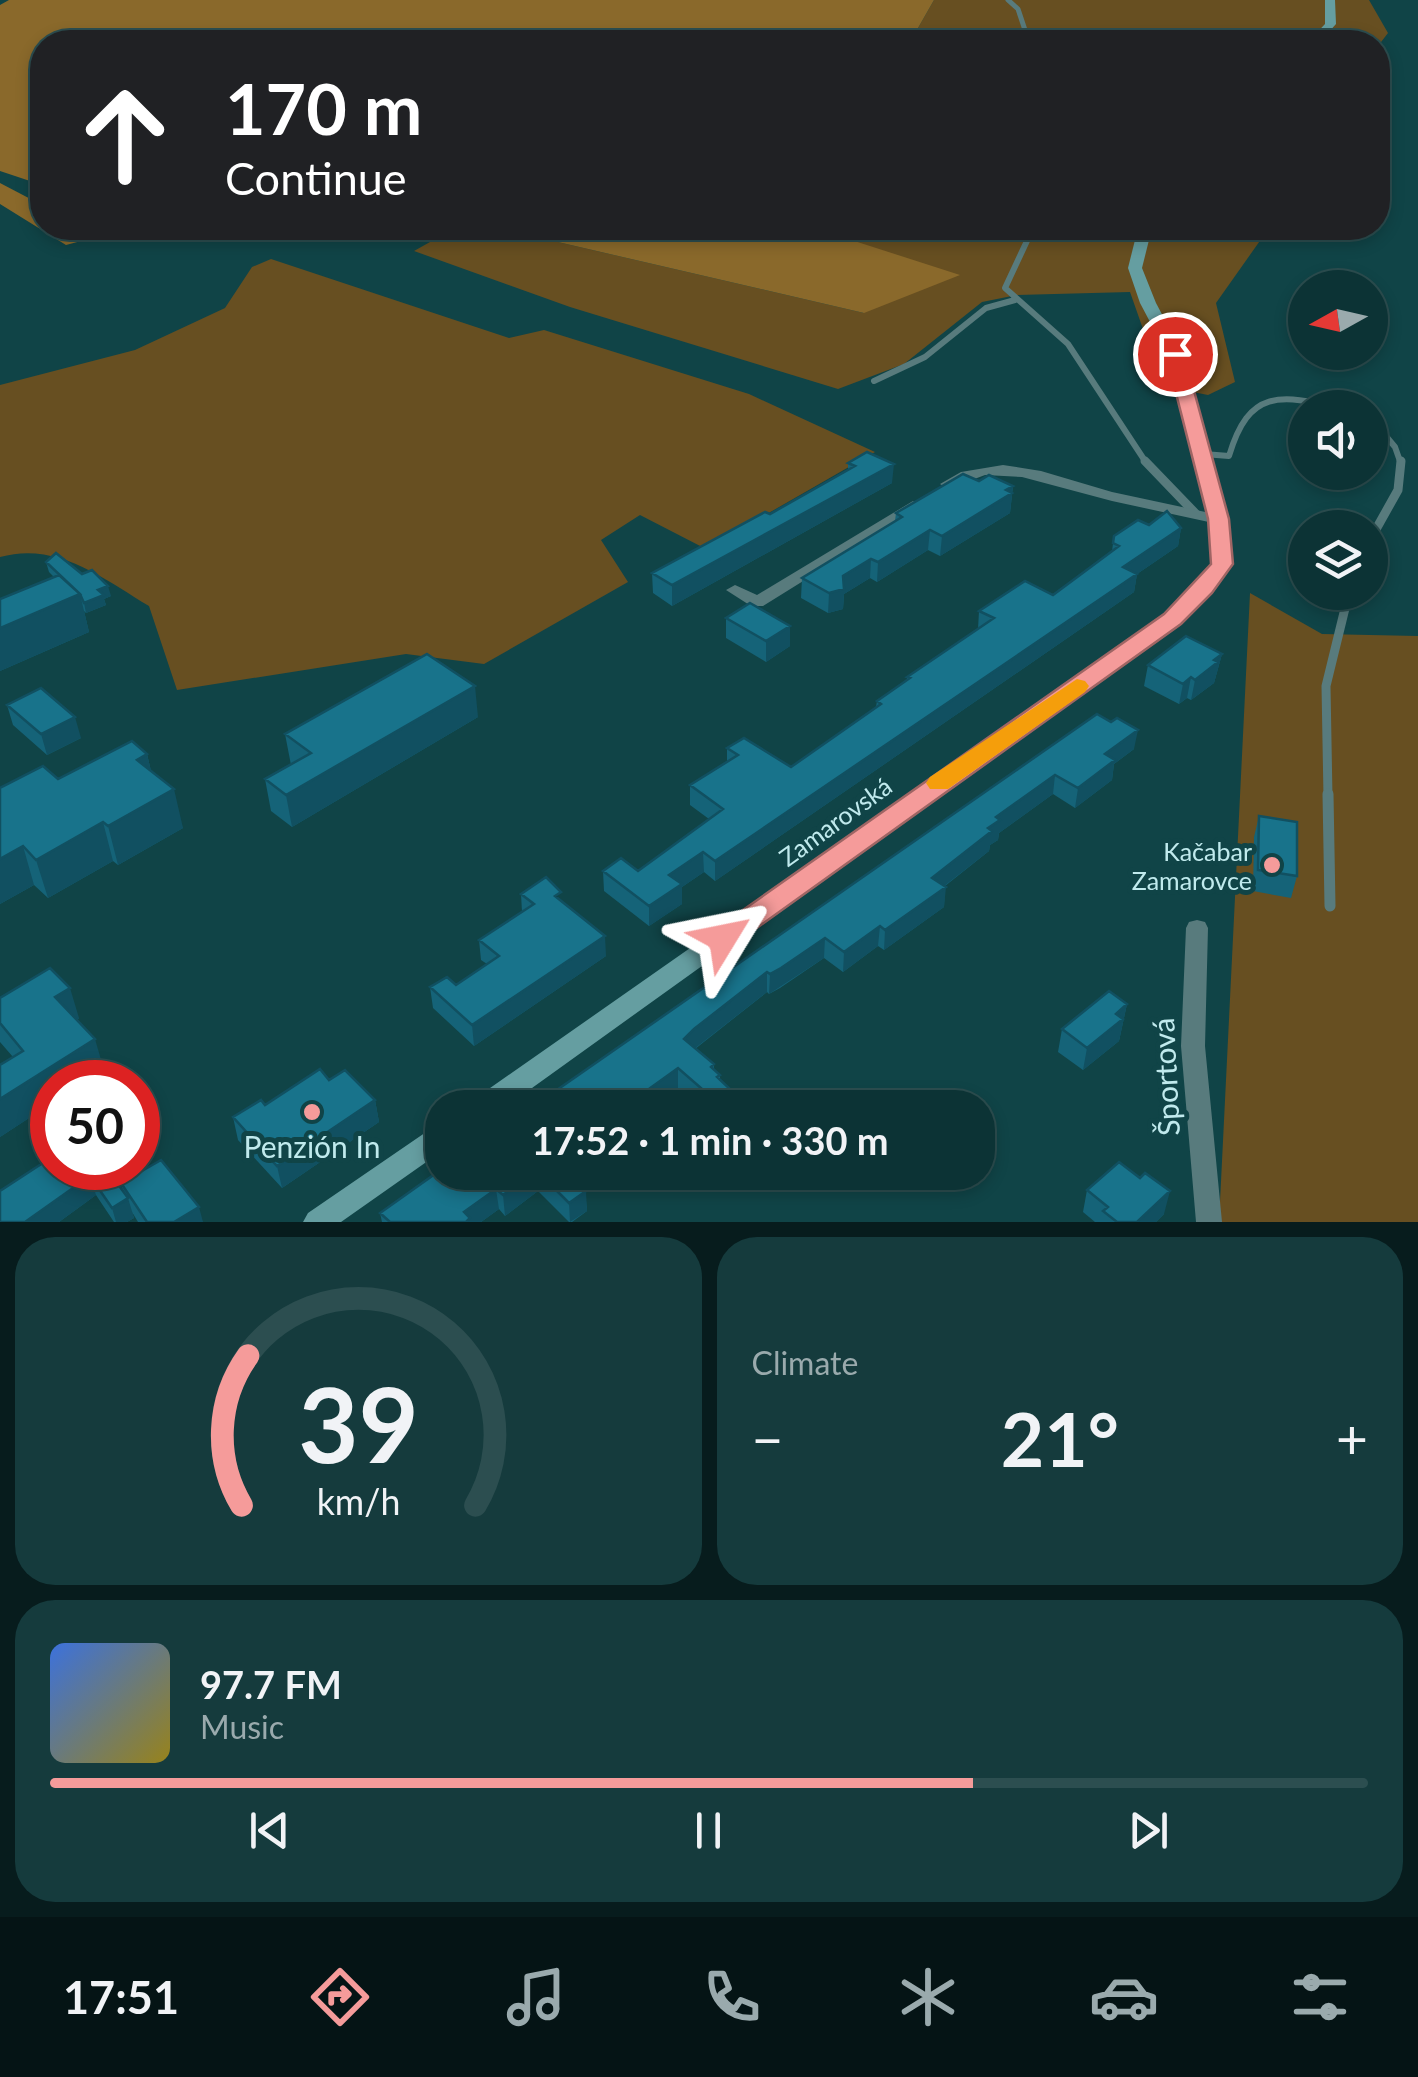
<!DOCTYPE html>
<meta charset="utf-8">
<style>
body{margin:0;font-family:Lato,sans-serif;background:#153b3d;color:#f1f3f6;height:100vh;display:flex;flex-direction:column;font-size:38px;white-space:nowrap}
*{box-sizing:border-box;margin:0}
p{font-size:32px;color:#9aaaad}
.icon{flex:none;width:55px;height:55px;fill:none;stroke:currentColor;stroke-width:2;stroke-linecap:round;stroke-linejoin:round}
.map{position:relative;height:1222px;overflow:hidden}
.drawer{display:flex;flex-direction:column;gap:15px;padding:15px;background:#071c1d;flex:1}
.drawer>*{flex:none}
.banner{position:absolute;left:30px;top:30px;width:1360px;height:210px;border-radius:40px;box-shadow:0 5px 15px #0003,0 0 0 2px #2c4e50;background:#202124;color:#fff;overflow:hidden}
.needle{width:65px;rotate:262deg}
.controls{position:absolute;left:1288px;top:270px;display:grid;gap:20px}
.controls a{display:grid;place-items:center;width:100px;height:100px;border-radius:50%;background:#0c3335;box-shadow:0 5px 15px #0003,0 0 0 2px #2c4e50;font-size:50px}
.speed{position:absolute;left:30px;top:1060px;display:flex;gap:20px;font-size:50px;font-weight:700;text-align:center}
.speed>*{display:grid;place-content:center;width:130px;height:130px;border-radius:50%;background:#0c3335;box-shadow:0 5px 15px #0003,0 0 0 2px #2c4e50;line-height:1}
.speed .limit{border:15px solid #d22;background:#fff;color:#111}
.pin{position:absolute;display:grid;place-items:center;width:85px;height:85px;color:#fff;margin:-42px;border:5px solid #fff;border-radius:50%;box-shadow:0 2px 10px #0007}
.me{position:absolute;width:110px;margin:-55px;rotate:55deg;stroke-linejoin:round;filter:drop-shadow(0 0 8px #0008)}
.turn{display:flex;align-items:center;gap:35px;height:210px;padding:0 30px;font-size:45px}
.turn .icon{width:130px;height:130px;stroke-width:2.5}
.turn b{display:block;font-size:70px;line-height:85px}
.big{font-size:75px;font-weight:700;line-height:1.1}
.drawer .widget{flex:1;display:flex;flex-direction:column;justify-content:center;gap:15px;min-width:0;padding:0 35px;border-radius:40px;background:#153b3d}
.drawer .dial{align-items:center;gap:0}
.dial svg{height:260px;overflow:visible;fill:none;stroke:#2c4e50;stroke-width:7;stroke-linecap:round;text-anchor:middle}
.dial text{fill:#f1f3f6;stroke:none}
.song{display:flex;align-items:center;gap:30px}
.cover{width:120px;height:120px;border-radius:15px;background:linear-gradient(135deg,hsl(220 70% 55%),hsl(50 70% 35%))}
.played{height:10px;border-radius:5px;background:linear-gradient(90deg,#f59b9a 70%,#2c4e50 70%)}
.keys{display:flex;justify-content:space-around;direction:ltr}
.heat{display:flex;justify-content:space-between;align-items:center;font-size:55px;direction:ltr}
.drawer .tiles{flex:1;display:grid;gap:15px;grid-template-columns:1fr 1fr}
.widget:last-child{grid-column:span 2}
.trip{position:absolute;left:425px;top:1090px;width:570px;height:100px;border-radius:40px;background:#0c3335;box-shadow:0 5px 15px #0003,0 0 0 2px #2c4e50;font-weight:700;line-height:100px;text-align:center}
.tabs{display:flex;height:160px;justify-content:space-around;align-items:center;background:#051415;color:#9aaaad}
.tabs .icon{width:70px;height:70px}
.tabs .active{color:#f59b9a}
.tabs b{font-size:45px;color:#f1f3f6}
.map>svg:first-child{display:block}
</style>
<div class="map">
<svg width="1418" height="1222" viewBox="0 0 1418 1222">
<rect width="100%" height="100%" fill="#104447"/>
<path fill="#674f21" d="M934 0H1369L1388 33 1378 46V42H910Z
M814 228H1269L1216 303 1235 382 1208 395 1163 386 1130 292 1017 295 982 302 904 364 838 389 570 307 414 251 446 233 545 239 864 313Z
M271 259 509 338 544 330 749 394 875 452 706 549 640 515 601 540 628 582 484 664 406 654 177 690 149 606C103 578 56 541 0 557V385L135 350 225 308 252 267Z
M1250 593 1322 634 1418 636V1222H1219Z"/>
<path fill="#8a692b" d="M9 0H934L910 42H42V185L0 171V5Z
M0 183 42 205V228H69L81 241 66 245 0 204Z
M430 228H814L960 275 864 313 545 239 446 233Z"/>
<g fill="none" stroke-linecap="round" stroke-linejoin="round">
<path stroke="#587b7d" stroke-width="5" d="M1008 0 1018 9 1029 42"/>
<path stroke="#587b7d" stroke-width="6" d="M1033 228 1005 288 1068 344 1147 464
M874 381 925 357 986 308 1015 300
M1370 417 1395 447 1401 464
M1204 454 1229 456C1249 389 1279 394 1340 408"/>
<path stroke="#587b7d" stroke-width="9" d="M1145 461 1196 514
M1370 540 1398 490 1401 461
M1328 797 1326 686 1349 592"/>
<path stroke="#587b7d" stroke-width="11" d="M1328 794 1330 906"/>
<path fill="#587b7d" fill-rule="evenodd" d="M1003 465 1041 471 1112 492 1224 516 1226 519 1218 524 1112 501 1022 477 985 475 948 489 940 484 961 472Z
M913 501 921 506 919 509 763 606H751L726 590 735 585 757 595Z
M1197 920 1205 922 1208 928 1205 1046 1222 1222H1196L1181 1046 1186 928 1189 922Z"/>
<path fill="#659ea1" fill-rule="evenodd" d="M1325 0H1335L1336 24 1320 42H1308L1325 24Z
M1138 228H1152L1142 268 1156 303 1183 354 1194 389 1227 519 1232 564 1211 593 1180 623 504 1108H470L473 1100 1166 615 1197 585 1212 564 1209 519 1178 389 1167 354 1140 303 1128 268Z
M442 1125V1151L341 1222H303L308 1213 432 1128Z"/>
</g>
<path fill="#156378" d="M848 463 892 483 672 606 653 593 652 573 770 514 848 470Z
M979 481 1013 486 1010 513 940 556 928 550 877 582 870 578 844 594 843 609 828 613 801 598 802 578 895 521 896 513Z
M1149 525 1181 528 1178 546 1137 574 1134 592 715 881 704 872 682 887V904L649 926 604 891 603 871H638L709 819 690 805V785L727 762V748L791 767 876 707 877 701 907 681V677L978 629 979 611 1053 595 1112 551 1114 536Z
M46 562 111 596 104 599 106 605 86 613 84 611 89 632 0 671V599L54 577 49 572Z
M726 618 790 646 766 662 726 638Z
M1222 654 1214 683 1191 700 1187 698 1179 704 1144 686 1148 665Z
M7 705 81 738 47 755 13 725Z
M1097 714 1134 749 1114 764 1112 780 1075 808 1053 794 999 833 998 840 990 845 989 851 945 886 944 907 884 950 878 946 843 972 824 958 780 988 769 994 767 992 695 1049 714 1064V1069L720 1075V1080L731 1108H700L678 1089 652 1108H531Z
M478 717 292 827 271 811 265 779 291 765 285 734Z
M147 754 151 771 183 828 118 865 113 861 48 898 34 885 0 904V788L58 779Z
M1259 816 1297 876 1291 898 1253 891 1254 837Z
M521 894 562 901 606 956 474 1046 433 1008 430 987 456 985 487 964 481 960 479 940 522 912Z
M0 998 79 1018 77 1020 104 1070 52 1082V1103L0 1137 13 1057 0 1042Z
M1127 1004 1119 1041 1083 1070 1058 1052 1062 1029Z
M329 1080 375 1100 379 1122 282 1188 238 1140 233 1117Z
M52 1157 108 1170 123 1192 121 1183 203 1222H138L132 1212 134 1218 127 1222H114L96 1195 59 1222H0Z
M442 1172H608L585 1190 587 1211 572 1222H569L538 1191 505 1216 499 1209 481 1222H382L380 1213Z
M1140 1178 1164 1214 1156 1222H1095L1083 1212 1087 1190Z"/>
<path fill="#115061" d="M894 464 892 483 672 606V585Z
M1013 486 1010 513 940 556 942 536Z
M1181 528 1178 546 1137 574 1134 592 715 881V861L1123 567Z
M930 530 928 550 877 582 878 562Z
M871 559 870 578 844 594 843 609 828 613 829 593 843 576Z
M108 586 111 596 104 599 106 605 86 613 84 603 98 590Z
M80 594 89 632 0 671V628Z
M790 626V646L766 662V641Z
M1222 654 1214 683 1191 700 1195 680Z
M1191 677 1187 698 1179 704 1183 684Z
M475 686 478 717 292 827 286 795Z
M75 717 81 738 47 755 41 734Z
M1138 730 1134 749 1114 764 1112 780 1075 808 1078 788 1105 754Z
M147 754 156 792 137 760Z
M1055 775 1053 794 999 833 998 840 990 845 989 851 930 897 932 878 988 828 996 817Z
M174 789 183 828 118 865 108 826Z
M103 822 113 861 48 898 36 860Z
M23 846 34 885 0 904V859Z
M703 852 704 872 682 887V904L649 926V906L669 875Z
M946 887 944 907 884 950 885 930Z
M880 926 878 946 843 972 844 952Z
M605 936 606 956 474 1046 472 1025Z
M825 938 824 958 769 994 770 974Z
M767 972V992L694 1049 684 1039 694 1029Z
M70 988 79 1018 64 1028 55 997Z
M1127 1004 1119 1041 1083 1070 1087 1048 1116 1014Z
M95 1039 104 1070 84 1082H52V1103L0 1137V1099Z
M678 1068V1089L652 1108 639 1096Z
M731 1090V1108H717V1102Z
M375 1100 379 1122 282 1188 277 1166Z
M534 1172H537L538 1191 505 1216 503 1195Z
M581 1172H608L574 1199 573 1179Z
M90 1176 96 1195 59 1222H25Z
M496 1189 499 1209 481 1222H465L464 1212Z
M586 1191 587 1211 570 1222 569 1203Z
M1170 1191 1164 1214 1156 1222H1137Z
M128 1198 134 1218 127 1222H116L112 1208Z
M199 1207 203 1222H174Z"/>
<path fill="#18738b" stroke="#115061" stroke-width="2.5" d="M867 452 894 464 672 585 652 573 765 512 770 514 855 466 848 463Z
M963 474 979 481 989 475 1013 486 1006 490 1012 493 942 536 930 530 878 562 871 559 843 576 844 589 829 593 802 578 902 517 896 513Z
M1167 511 1181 528 1123 567 1137 574 715 861 703 852 669 875 682 884 649 906 603 871 621 858 638 871 723 809 690 785 738 755 727 748 744 738 791 767 881 704 877 701 910 678 907 677 994 618 979 611 1025 581 1053 595 1119 546 1113 543 1114 536 1138 520 1149 525Z
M56 553 82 574 92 570 108 586 98 590 104 595 84 603 80 594 46 562Z
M59 575 80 594 0 628V599Z
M750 603 790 626 766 641 726 618Z
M1186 636 1222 654 1214 660 1218 662 1195 680 1191 677 1183 684 1148 665Z
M427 654 475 686 286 795 265 779 311 753 285 734Z
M41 688 75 717 41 734 7 705Z
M1097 714 1111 722 1117 718 1138 730 1105 754 1115 760 1078 788 1055 775 996 817 1000 820 988 828 992 831 932 878 946 887 885 930 880 926 844 952 825 938 781 968 770 974 767 972 694 1029 684 1039 714 1064 711 1067 720 1075 717 1077 731 1090 717 1102 678 1068 639 1096 652 1108H531Z
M132 741 147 754 137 760 174 789 108 826 103 822 36 860 23 846 0 859V788L43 766 58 779Z
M1259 816 1297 822V876L1258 870Z
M546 877 561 892 555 896 605 936 472 1025 430 987 447 977 456 985 499 956 479 940 534 904 521 894Z
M50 968 70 988 55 997 95 1039 0 1099V1065L23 1051 0 1023V998Z
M1109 991 1127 1004 1116 1014 1123 1019 1087 1048 1062 1029Z
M320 1069 329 1080 345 1070 375 1100 277 1166 233 1117 261 1100 265 1105Z
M52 1157V1168H106L128 1198 112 1208 90 1176 25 1222H0V1191Z
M161 1160 199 1207 174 1222H147L121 1183Z
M1119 1162 1140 1178 1145 1173 1170 1191 1137 1222H1117L1103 1211 1108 1207 1087 1190Z
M442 1169V1172H534L503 1195 496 1189 464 1212 470 1218 466 1222H390L380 1213Z
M538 1172H581L573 1179 586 1191 569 1203Z"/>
<path fill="#f59b9a" stroke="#9f6564" stroke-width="2.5" d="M1175 348 1184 354 1229 519 1233 564 1212 593 1181 624 733 945 723 948 713 945 709 938 713 931 1164 614 1211 564 1208 519 1166 354Z"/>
<path fill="#f59e0b" d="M1077 679 1085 681 1089 686 1085 692 948 789H930L926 783 930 777Z"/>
<g fill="#f59b9a" stroke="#104447" stroke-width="4">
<circle cx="1272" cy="865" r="10"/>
<circle cx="312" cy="1112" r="10"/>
</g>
<g text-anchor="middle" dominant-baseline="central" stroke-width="10" stroke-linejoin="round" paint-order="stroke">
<g font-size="25" fill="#c0eaed" stroke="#104447">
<text transform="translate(835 821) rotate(-36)">Zamarovská</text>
</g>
<g font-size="25" fill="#c0eaed" stroke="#104447" text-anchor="end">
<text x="1252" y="851">Kačabar<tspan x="1252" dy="29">Zamarovce</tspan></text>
</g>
<g font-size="30" fill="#c0eaed" stroke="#104447">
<text transform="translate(1165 1077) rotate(-93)">Športová</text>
</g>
<g font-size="30" fill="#c0eaed" stroke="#104447">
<text x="312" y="1146">Penzión In</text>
</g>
</g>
</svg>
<div class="controls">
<a><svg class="needle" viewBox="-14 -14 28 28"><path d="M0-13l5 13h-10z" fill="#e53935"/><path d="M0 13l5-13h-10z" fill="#9aaaad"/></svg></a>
<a><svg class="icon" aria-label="sound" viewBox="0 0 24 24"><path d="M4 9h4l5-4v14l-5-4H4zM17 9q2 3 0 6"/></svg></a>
<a><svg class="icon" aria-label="layers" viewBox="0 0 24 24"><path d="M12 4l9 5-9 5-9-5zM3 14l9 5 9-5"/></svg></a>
</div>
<div class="speed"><div class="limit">50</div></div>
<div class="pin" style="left:1175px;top:354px;background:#d93025"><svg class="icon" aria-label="arrive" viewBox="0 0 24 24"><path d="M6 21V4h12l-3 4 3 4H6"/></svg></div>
<svg class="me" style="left:723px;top:938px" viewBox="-20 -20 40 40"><path d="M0-17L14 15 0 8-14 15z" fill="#f59b9a" stroke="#fff" stroke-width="4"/></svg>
<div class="trip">17:52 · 1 min · 330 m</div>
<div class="banner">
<div class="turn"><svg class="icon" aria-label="ahead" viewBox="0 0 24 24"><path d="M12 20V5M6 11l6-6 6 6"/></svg><div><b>170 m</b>Continue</div></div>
</div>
</div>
<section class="drawer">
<div class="tiles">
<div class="widget dial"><svg viewBox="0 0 100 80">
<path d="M14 69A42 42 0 1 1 86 69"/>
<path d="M14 69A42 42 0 0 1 16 23" stroke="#f59b9a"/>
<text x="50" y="56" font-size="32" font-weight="700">39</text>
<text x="50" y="72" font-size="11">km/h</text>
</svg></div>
<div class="widget"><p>Climate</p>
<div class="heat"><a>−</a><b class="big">21°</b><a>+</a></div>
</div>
<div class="widget">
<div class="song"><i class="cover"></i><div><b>97.7 FM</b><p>Music</p></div></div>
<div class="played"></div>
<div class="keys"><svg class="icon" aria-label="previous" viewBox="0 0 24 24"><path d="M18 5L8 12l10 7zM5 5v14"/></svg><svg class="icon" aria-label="pause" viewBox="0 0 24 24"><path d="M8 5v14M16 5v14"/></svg><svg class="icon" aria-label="next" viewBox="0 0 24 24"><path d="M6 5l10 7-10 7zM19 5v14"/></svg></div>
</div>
</div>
</section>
<nav class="tabs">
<b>17:51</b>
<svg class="icon active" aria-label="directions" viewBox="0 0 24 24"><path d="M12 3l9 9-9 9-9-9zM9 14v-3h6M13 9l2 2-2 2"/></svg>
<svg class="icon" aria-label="music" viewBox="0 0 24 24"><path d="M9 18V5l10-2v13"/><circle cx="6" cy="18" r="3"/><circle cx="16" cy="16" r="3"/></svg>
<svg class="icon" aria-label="phone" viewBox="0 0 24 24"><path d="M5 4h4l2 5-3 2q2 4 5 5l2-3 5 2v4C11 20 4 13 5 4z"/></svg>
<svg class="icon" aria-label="climate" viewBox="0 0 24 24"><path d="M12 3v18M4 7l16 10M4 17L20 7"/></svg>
<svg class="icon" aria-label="car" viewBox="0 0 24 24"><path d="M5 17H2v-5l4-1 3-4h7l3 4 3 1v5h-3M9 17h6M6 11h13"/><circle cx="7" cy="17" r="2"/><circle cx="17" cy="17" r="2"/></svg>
<svg class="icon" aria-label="filters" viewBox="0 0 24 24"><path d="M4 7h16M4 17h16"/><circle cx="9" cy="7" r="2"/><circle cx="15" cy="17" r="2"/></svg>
</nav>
